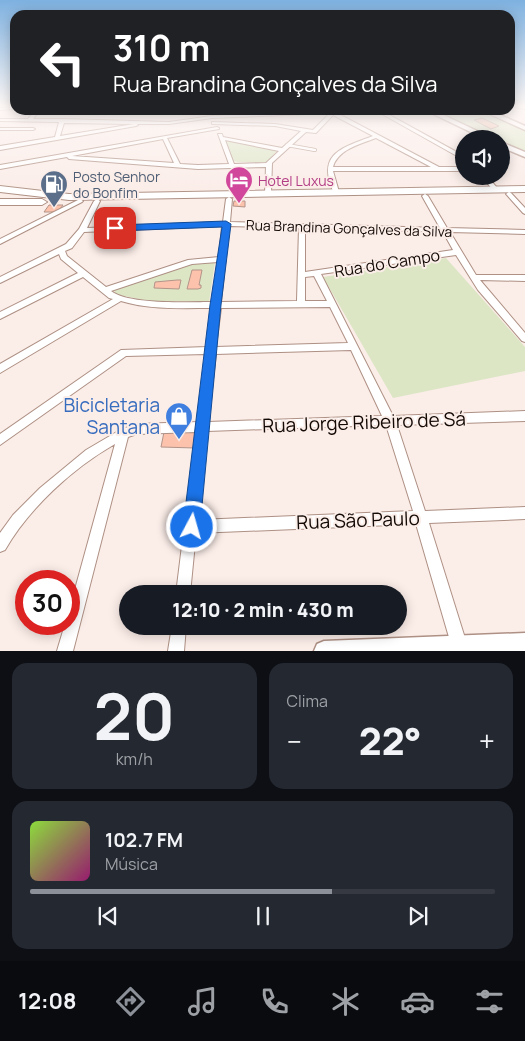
<!DOCTYPE html>
<html lang="pt">
<meta charset="utf-8">
<style>
body{margin:0;font-family:Manrope,sans-serif;background:#242831;color:#f1f3f6;height:100vh;display:flex;flex-direction:column;font-size:19px;white-space:nowrap}
*{box-sizing:border-box;margin:0}
p{font-size:16px;color:#9ea1a6}
.icon{flex:none;width:28px;height:28px;fill:none;stroke:currentColor;stroke-width:2;stroke-linecap:round;stroke-linejoin:round}
.map{position:relative;height:651px;overflow:hidden}
.details{display:flex;flex-direction:column;gap:12px;padding:12px;background:#0d0f14;flex:1}
.details>*{flex:none}
.banner{position:absolute;left:10px;top:10px;width:505px;height:105px;border-radius:15px;box-shadow:0 2px 12px #0003;background:#202124;color:#fff;overflow:hidden}
.fabs{position:absolute;left:455px;top:130px;display:grid;gap:10px}
.fabs a{display:grid;place-items:center;width:55px;height:55px;border-radius:50%;background:#171b24;box-shadow:0 2px 12px #0003;font-size:25px}
.speed{position:absolute;left:15px;top:570px;display:flex;gap:10px;font-size:25px;font-weight:700;text-align:center}
.speed>*{display:grid;place-content:center;width:65px;height:65px;border-radius:50%;background:#171b24;box-shadow:0 2px 12px #0003;line-height:1}
.speed .limit{border:8px solid #d22;background:#fff;color:#111}
.pin{position:absolute;display:grid;place-items:center;width:42px;height:42px;color:#fff;margin:-21px;border-radius:10px;box-shadow:0 2px 8px #0006}
.me{position:absolute;width:55px;margin:-28px;rotate:6deg;stroke-linejoin:round;filter:drop-shadow(0 0 4px #0008)}
.turn{display:flex;align-items:center;gap:18px;height:105px;padding:0 20px;font-size:22px}
.turn .icon{width:65px;height:65px;stroke-width:2.5}
.turn b{display:block;font-size:35px;line-height:42px}
.big{font-size:38px;font-weight:800;line-height:1.1}
.details .card{flex:1;display:flex;flex-direction:column;justify-content:center;gap:8px;min-width:0;padding:0 18px;border-radius:15px;background:#242831}
.details .dial{align-items:center;gap:0}
.dial b{font-size:65px;line-height:1}
.song{display:flex;align-items:center;gap:15px}
.cover{width:60px;height:60px;border-radius:8px;background:linear-gradient(135deg,hsl(90 70% 55%),hsl(320 70% 35%))}
.played{height:5px;border-radius:2px;background:linear-gradient(90deg,#8c9099 65%,#363941 65%)}
.keys{display:flex;justify-content:space-around;direction:ltr}
.heat{display:flex;justify-content:space-between;align-items:center;font-size:28px;direction:ltr}
.details .tiles{flex:1;display:grid;gap:12px;grid-template-columns:1fr 1fr}
.card:last-child{grid-column:span 2}
.trip{position:absolute;left:119px;top:585px;width:288px;height:50px;border-radius:25px;background:#171b24;box-shadow:0 2px 12px #0003;font-weight:800;line-height:50px;text-align:center}
.dock{display:flex;height:80px;justify-content:space-around;align-items:center;background:#090b0e;color:#9ea1a6}
.dock .icon{width:35px;height:35px}
.dock .on{color:#8c9099}
.dock b{font-size:22px;color:#f1f3f6}
.map>svg:first-child{display:block}
</style>
<div class="map">
<svg width="525" height="651" viewBox="0 0 525 651">
<rect width="100%" height="100%" fill="#fbede8"/>
<path fill="#dce6c5" d="M463 110H479L520 127 525 131V151L501 141V139H497L442 114Z
M228 141 275 149 277 151 267 162H238L234 161 225 142Z
M446 258 525 347V371L393 398 323 277Z
M215 262 209 302 149 301 114 294 115 289 195 263Z"/>
<path fill="#fcc2ac" stroke="#b39489" d="M482 118 499 126 491 129 474 120Z
M234 201H245V207L233 206Z
M49 205H63L58 212H44Z
M192 270H202L199 285H201V288L198 289H187Z
M177 280H181L179 289 154 288 155 282Z
M164 432H197L195 448 161 447Z"/>
<g fill="none" stroke-linecap="round" stroke-linejoin="round">
<g stroke="#ae9084" stroke-width="4">
<path id="service" d="M287 145 315 150"/>
</g>
<g stroke="#ae9084" stroke-width="2">
<path id="minor" d="M510 105 525 107V109L510 106Z
M15 107V109L0 110V108Z
M36 110H40L33 119H62L169 122 212 116 322 110H351L335 112 439 167H464V171H333L339 192 334 193C316 154 341 148 373 136L333 115 316 133 306 132 272 163 271 193 268 195 265 193 266 167 198 169 69 159 67 157 0 169V165L217 127 219 128V129L167 138 180 164 198 165 229 164 218 134H222L223 137 282 148 301 131 275 126 214 124H212V122L275 124 313 130 330 113 212 118 169 124H137L138 125 136 126 0 150V146L55 137 59 122 0 121V119H28ZM64 123 134 124 60 136ZM376 138 431 167H333C338 149 361 144 376 138ZM163 139 174 163 72 156ZM225 140 279 151 266 163 234 164Z
M128 110 211 111 209 112 179 114 130 111Z
M384 112 464 156V160L382 114V113Z
M0 128H33L35 129 33 130H0Z
M481 176H487L498 189V191H494Z
M509 192 511 193 525 208V214L523 213 507 195 506 194Z
M425 194 428 196 447 228 525 230V234L450 232 476 275H525V281L480 280 525 333V342L522 341 478 290 456 255 321 274 393 416 525 411V421L397 425 425 511 525 507V519L429 523 469 651H453L416 524 196 533 190 594H176L196 432 137 434 128 437 73 651H57L65 624H69V611L115 444C73 468 29 508 5 550L0 552V533L13 515 40 488 86 450 120 430 136 424 198 422 206 354 126 356 0 445V434L121 350 207 347 212 308C182 308 150 310 121 301L0 373V364L113 299 109 298 83 277 0 319V312L78 273 61 259 59 254 0 283V277L66 244 79 229 94 201 97 199 100 201 87 228 223 222 226 199 229 197 232 199 230 222 440 228 422 196ZM222 226 219 257 188 260 106 287 67 256 65 251 72 248 84 232ZM229 226 299 228 297 301 221 302ZM305 228 443 232 453 250 305 272ZM218 262 213 302C189 302 129 305 111 291L192 264ZM314 276 327 301H305V277ZM330 307 348 343 216 347 221 308ZM351 350 382 416 208 422 216 354ZM386 425 413 511 198 520 207 431Z
M80 199 83 201 82 202 0 244V239Z
M172 626H186L184 651H168Z"/>
</g>
<g stroke="#ae9084" stroke-width="3">
<path id="tertiary" d="M425 110H433L494 139H485Z
M481 110H489L525 126V130Z
M501 142 525 152V157L501 147Z
M525 633V651H314L317 644 324 641Z"/>
</g>
<g stroke="#ae9084" stroke-width="2">
<path id="secondary" d="M0 186 69 194 525 186V192L69 200 0 192Z
M0 199H42L47 202 42 205H0Z"/>
</g>
<use href="#service" stroke="#fff" stroke-width="2.5"/>
<use href="#minor" fill="#fff" fill-rule="evenodd"/>
<use href="#tertiary" fill="#fff" fill-rule="evenodd"/>
<use href="#secondary" fill="#fff" fill-rule="evenodd"/>
</g>
<linearGradient id="sky" x2="0" y2="1"><stop stop-color="#7eb1e0"/><stop offset="0.54" stop-color="#fdf7f5"/><stop offset="1" stop-color="#fdf7f5" stop-opacity="0"/></linearGradient>
<rect width="525" height="196" fill="url(#sky)"/>
<path fill="#1a73e8" stroke="#114b97" d="M226 221 231 224 221 305 200 527 198 533 192 535 186 533 183 527 210 305 222 227 115 231 111 228 115 225Z"/>
<defs>
<g id="hotel-pin" transform="scale(1.4375)"><path d="M0 17L-7.5 6A9.5 9.5 0 1 1 7.5 6Z" fill="#d1479c" stroke="#fbede8"/><path d="M-6-4.5h1.5V1H6V5H4.5V3h-9V5H-6ZM-4 0a1.8 1.8 0 1 1 3.6 0ZM.5 0V-2.5h3Q6-2.5 6 0Z" fill="#fff"/></g>
<g id="fuel-pin" transform="scale(1.4375)"><path d="M0 17L-7.5 6A9.5 9.5 0 1 1 7.5 6Z" fill="#5c6f8a" stroke="#fbede8"/><path d="M-5.5-6h7V0h2V4h1.3V-2.5L3-4.5l.8-.8L6-3V5H2.5V1h-1V6h-7ZM-4.2-4.7v3.2H.2V-4.7Z" fill="#fff"/></g>
<g id="shop-pin" transform="scale(1.4375)"><path d="M0 17L-7.5 6A9.5 9.5 0 1 1 7.5 6Z" fill="#3f7fe0" stroke="#fbede8"/><path d="M-5-2.5h2.3a2.7 3.5 0 0 1 5.4 0H5L5.5 6h-11ZM-1.5-2.5h3a1.5 2.3 0 0 0-3 0Z" fill="#fff"/></g>
</defs>
<g fill-rule="evenodd">
<use href="#hotel-pin" x="239" y="180"/>
<use href="#fuel-pin" x="54" y="184"/>
<use href="#shop-pin" x="179" y="416"/>
</g>
<g text-anchor="middle" dominant-baseline="central" stroke-width="4" stroke-linejoin="round" paint-order="stroke">
<g font-size="14" fill="#4e5e75" stroke="#fbede8" text-anchor="start">
<text x="73" y="176">Posto Senhor<tspan x="73" dy="16">do Bonfim</tspan></text>
</g>
<g font-size="14" fill="#b23c85" stroke="#fbede8" text-anchor="start">
<text x="258" y="180">Hotel Luxus</text>
</g>
<g font-size="14" fill="#130905" stroke="#fbede8">
<text transform="translate(349 228) rotate(2)">Rua Brandina Gonçalves da Silva</text>
</g>
<g font-size="16" fill="#130905" stroke="#fbede8">
<text transform="translate(387 263) rotate(-9)">Rua do Campo</text>
</g>
<g font-size="19" fill="#366cbe" stroke="#fbede8" text-anchor="end">
<text x="160" y="405">Bicicletaria<tspan x="160" dy="22">Santana</tspan></text>
</g>
<g font-size="19" fill="#130905" stroke="#fbede8">
<text transform="translate(364 422) rotate(-2)">Rua Jorge Ribeiro de Sá</text>
<text transform="translate(358 520) rotate(-2)">Rua São Paulo</text>
</g>
</g>
</svg>
<div class="fabs">
<a><svg class="icon" aria-label="sound" viewBox="0 0 24 24"><path d="M4 9h4l5-4v14l-5-4H4zM17 9q2 3 0 6"/></svg></a>
</div>
<div class="speed"><div class="limit">30</div></div>
<div class="pin" style="left:115px;top:228px;background:#d93025"><svg class="icon" aria-label="arrive" viewBox="0 0 24 24"><path d="M6 21V4h12l-3 4 3 4H6"/></svg></div>
<svg class="me" style="left:192px;top:527px" viewBox="-20 -20 40 40"><circle r="17" fill="#1a73e8" stroke="#fff" stroke-width="3"/><path d="M0-11L8 9 0 5-8 9z" fill="#fff"/></svg>
<div class="trip">12:10 · 2 min · 430 m</div>
<div class="banner">
<div class="turn"><svg class="icon" aria-label="left" viewBox="0 0 24 24"><path d="M17 20v-9H6M10 6l-5 5 5 5"/></svg><div><b>310 m</b>Rua Brandina Gonçalves da Silva</div></div>
</div>
</div>
<section class="details">
<div class="tiles">
<div class="card dial"><b>20</b><p>km/h</p></div>
<div class="card"><p>Clima</p>
<div class="heat"><a>−</a><b class="big">22°</b><a>+</a></div>
</div>
<div class="card">
<div class="song"><i class="cover"></i><div><b>102.7 FM</b><p>Música</p></div></div>
<div class="played"></div>
<div class="keys"><svg class="icon" aria-label="previous" viewBox="0 0 24 24"><path d="M18 5L8 12l10 7zM5 5v14"/></svg><svg class="icon" aria-label="pause" viewBox="0 0 24 24"><path d="M8 5v14M16 5v14"/></svg><svg class="icon" aria-label="next" viewBox="0 0 24 24"><path d="M6 5l10 7-10 7zM19 5v14"/></svg></div>
</div>
</div>
</section>
<nav class="dock">
<b>12:08</b>
<svg class="icon on" aria-label="directions" viewBox="0 0 24 24"><path d="M12 3l9 9-9 9-9-9zM9 14v-3h6M13 9l2 2-2 2"/></svg>
<svg class="icon" aria-label="music" viewBox="0 0 24 24"><path d="M9 18V5l10-2v13"/><circle cx="6" cy="18" r="3"/><circle cx="16" cy="16" r="3"/></svg>
<svg class="icon" aria-label="phone" viewBox="0 0 24 24"><path d="M5 4h4l2 5-3 2q2 4 5 5l2-3 5 2v4C11 20 4 13 5 4z"/></svg>
<svg class="icon" aria-label="climate" viewBox="0 0 24 24"><path d="M12 3v18M4 7l16 10M4 17L20 7"/></svg>
<svg class="icon" aria-label="car" viewBox="0 0 24 24"><path d="M5 17H2v-5l4-1 3-4h7l3 4 3 1v5h-3M9 17h6M6 11h13"/><circle cx="7" cy="17" r="2"/><circle cx="17" cy="17" r="2"/></svg>
<svg class="icon" aria-label="filters" viewBox="0 0 24 24"><path d="M4 7h16M4 17h16"/><circle cx="9" cy="7" r="2"/><circle cx="15" cy="17" r="2"/></svg>
</nav>
